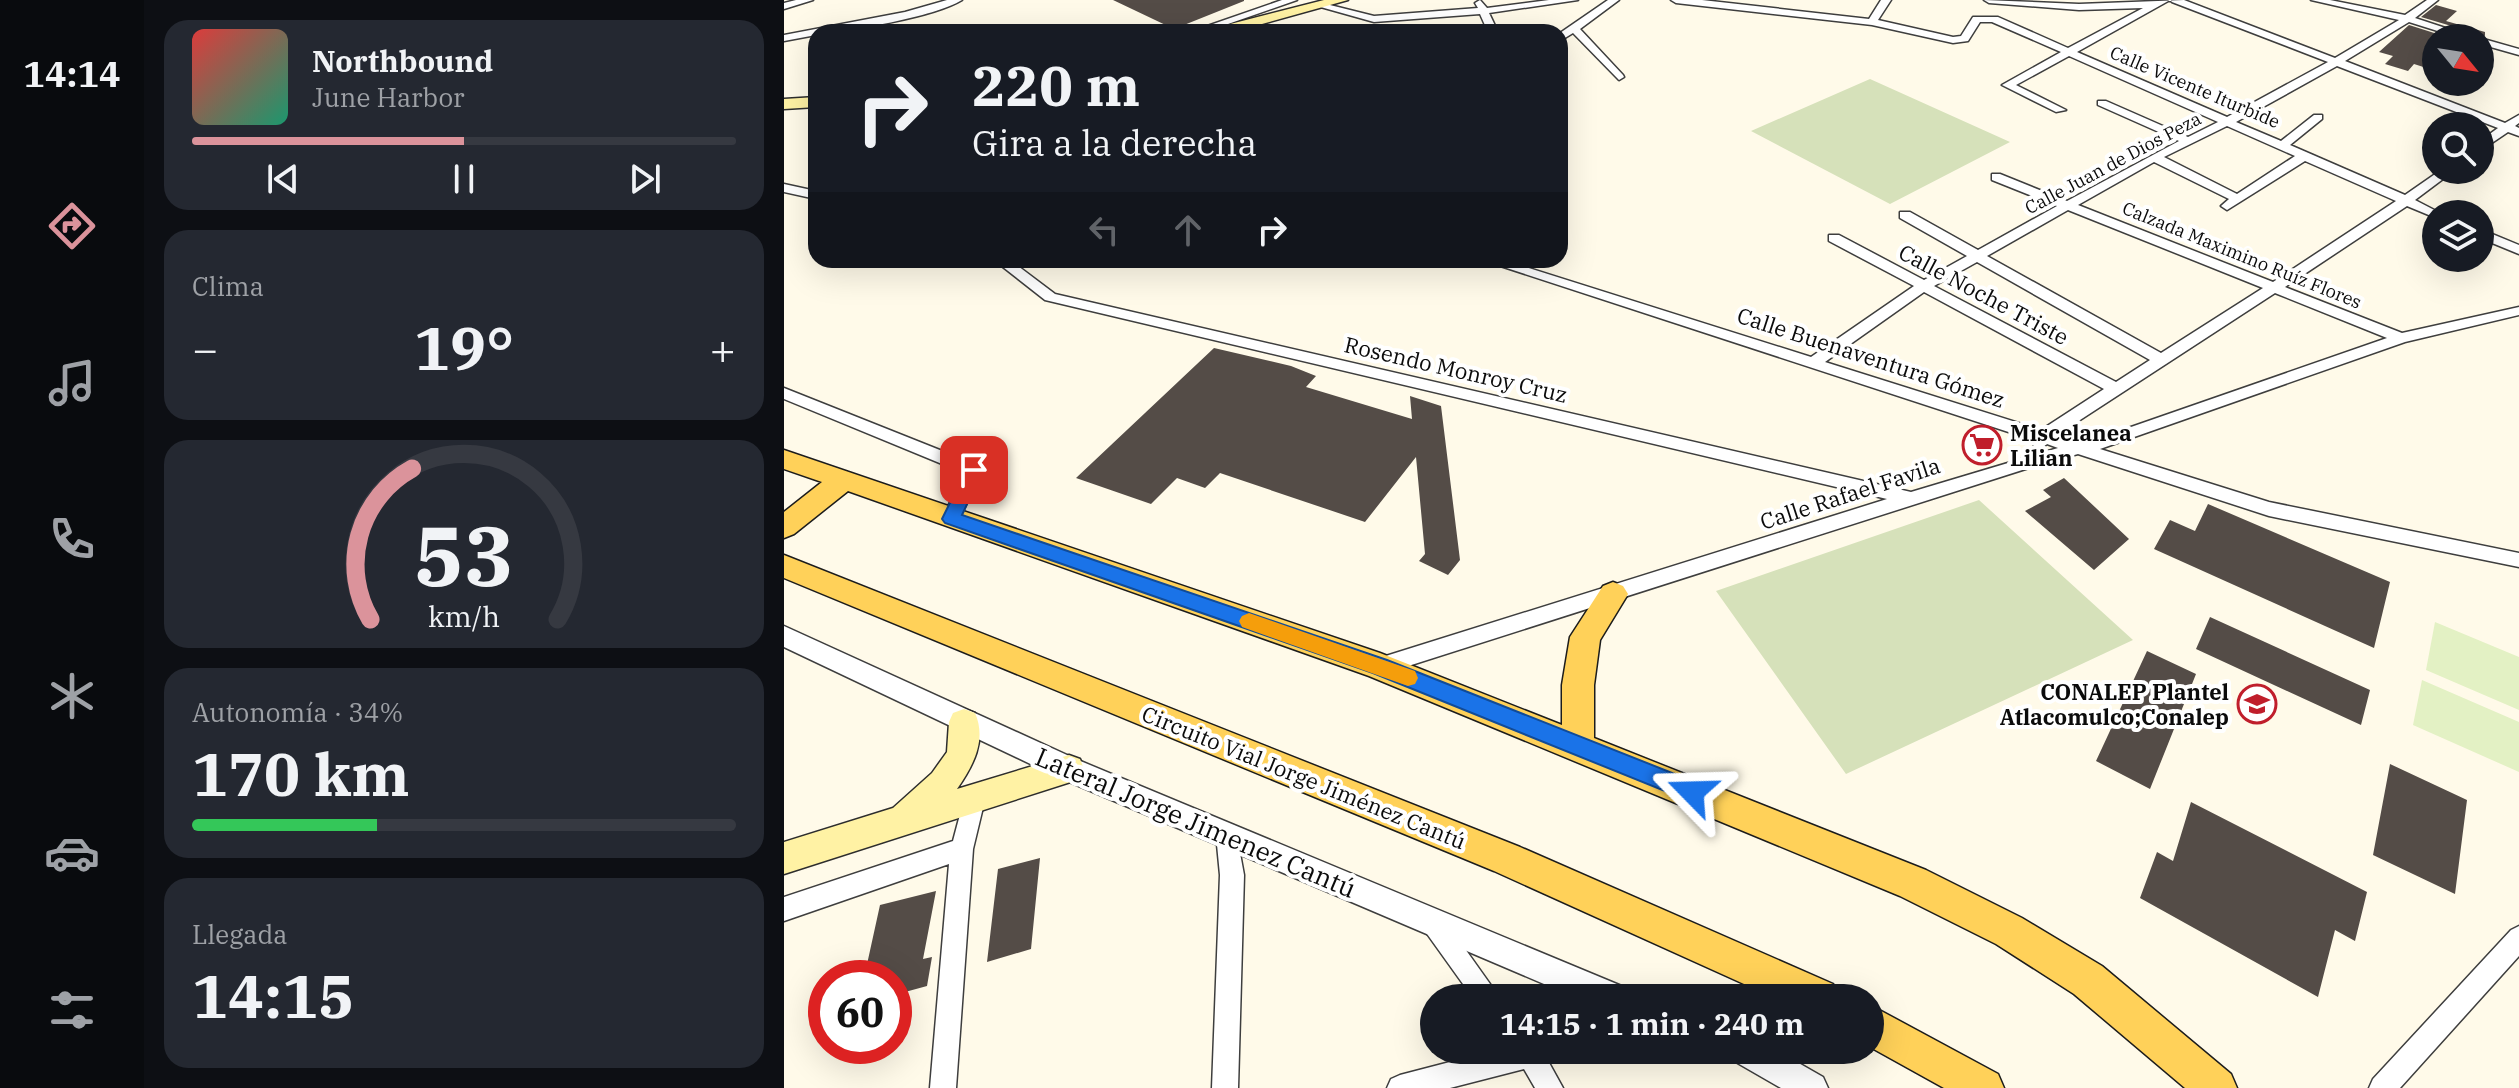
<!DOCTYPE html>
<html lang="es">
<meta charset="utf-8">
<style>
body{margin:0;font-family:"IBM Plex Serif",serif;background:#242831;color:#f1f3f6;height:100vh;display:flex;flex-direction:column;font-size:30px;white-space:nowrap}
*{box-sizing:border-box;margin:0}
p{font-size:26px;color:#9ea1a6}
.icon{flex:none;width:44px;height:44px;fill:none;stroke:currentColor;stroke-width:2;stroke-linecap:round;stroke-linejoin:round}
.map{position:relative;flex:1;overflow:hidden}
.side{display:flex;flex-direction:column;gap:20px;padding:20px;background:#0d0f14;width:640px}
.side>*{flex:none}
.guide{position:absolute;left:24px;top:24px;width:760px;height:244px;border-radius:24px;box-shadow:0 8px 32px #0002;background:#171b24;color:#f1f3f6;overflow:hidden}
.needle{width:52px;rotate:120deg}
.controls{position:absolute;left:1638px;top:24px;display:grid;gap:16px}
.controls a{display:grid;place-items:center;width:72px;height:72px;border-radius:50%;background:#171b24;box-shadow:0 8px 32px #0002;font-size:40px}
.speed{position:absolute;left:24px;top:960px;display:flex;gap:16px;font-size:40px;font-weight:700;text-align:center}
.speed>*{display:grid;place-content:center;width:104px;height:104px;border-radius:50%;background:#171b24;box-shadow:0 8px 32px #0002;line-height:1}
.speed .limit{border:12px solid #d22;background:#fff;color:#111}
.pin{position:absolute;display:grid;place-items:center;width:68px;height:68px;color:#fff;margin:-34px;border-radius:16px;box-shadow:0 4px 12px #0006}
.me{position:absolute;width:88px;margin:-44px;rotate:292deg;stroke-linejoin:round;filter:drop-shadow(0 0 6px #0008)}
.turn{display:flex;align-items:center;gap:28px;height:168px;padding:0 32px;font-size:36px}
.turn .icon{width:104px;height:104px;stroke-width:2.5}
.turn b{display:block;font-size:56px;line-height:68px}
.lanes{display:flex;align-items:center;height:76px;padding:0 32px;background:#0003;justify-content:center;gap:40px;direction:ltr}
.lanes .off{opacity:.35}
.big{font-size:60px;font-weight:700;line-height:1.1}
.side .widget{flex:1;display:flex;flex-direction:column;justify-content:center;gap:12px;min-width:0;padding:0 28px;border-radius:24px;background:#242831}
.side .dial{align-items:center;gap:0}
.dial svg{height:208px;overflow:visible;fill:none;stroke:#363941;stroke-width:7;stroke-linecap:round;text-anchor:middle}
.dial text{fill:#f1f3f6;stroke:none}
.song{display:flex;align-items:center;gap:24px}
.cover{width:96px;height:96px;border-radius:12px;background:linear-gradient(135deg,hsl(0 70% 55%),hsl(160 70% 35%))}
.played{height:8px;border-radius:4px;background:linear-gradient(90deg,#db939b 50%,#363941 50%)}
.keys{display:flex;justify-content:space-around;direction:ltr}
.heat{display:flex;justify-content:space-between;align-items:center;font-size:44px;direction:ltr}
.charge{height:12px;border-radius:6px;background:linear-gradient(90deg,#34c759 34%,#363941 0)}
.trip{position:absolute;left:636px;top:984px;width:464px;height:80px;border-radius:40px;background:#171b24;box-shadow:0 8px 32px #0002;font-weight:700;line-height:80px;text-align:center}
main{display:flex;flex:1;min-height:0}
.tabs{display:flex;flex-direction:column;width:144px;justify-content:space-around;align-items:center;background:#090b0e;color:#9ea1a6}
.tabs .icon{width:56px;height:56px}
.tabs .current{color:#db939b}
.tabs b{font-size:36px;color:#f1f3f6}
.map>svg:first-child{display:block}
</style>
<main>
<nav class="tabs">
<b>14:14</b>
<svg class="icon current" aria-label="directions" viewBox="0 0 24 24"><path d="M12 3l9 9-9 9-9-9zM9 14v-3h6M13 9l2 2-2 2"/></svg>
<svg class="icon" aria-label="music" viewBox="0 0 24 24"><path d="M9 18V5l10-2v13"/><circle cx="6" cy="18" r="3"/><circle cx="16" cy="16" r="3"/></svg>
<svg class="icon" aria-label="phone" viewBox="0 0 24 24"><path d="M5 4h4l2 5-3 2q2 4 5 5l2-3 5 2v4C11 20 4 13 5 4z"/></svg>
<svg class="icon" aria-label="climate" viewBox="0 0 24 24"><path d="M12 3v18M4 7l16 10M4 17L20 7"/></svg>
<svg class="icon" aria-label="car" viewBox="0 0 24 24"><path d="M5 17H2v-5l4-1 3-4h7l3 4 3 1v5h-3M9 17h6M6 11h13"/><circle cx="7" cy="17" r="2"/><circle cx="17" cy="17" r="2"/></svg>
<svg class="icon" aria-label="filters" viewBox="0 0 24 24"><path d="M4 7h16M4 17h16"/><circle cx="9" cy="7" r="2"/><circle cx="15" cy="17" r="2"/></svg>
</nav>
<section class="side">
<div class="widget">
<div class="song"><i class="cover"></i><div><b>Northbound</b><p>June Harbor</p></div></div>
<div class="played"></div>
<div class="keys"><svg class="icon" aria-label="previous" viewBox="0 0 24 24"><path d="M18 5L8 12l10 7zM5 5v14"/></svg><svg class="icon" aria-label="pause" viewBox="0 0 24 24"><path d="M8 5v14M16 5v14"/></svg><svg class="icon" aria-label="next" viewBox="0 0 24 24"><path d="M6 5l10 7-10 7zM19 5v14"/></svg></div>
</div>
<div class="widget"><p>Clima</p>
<div class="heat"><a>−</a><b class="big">19°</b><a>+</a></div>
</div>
<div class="widget dial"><svg viewBox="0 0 100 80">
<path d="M14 69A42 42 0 1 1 86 69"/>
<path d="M14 69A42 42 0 0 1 30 11" stroke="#db939b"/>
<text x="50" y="56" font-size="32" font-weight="700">53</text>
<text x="50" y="72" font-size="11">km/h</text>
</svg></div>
<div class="widget"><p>Autonomía · 34%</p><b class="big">170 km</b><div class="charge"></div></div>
<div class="widget"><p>Llegada</p><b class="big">14:15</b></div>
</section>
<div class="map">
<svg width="1735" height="1088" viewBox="0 0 1735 1088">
<rect width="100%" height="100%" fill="#fffae9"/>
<path fill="#d6e1ba" d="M1086 79 1226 142 1106 204 967 131Z
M1195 500 1349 640 1062 774 932 591Z"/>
<path fill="#e3f1c4" d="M1651 622 1735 657V710L1642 670Z
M1638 680 1735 722V772L1629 725Z"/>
<path fill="#544c47" d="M329 0H460V1L390 29Z
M1652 5 1673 11 1662 21 1701 32V36L1637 17Z
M1625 25 1666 38H1652V71L1630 64 1624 71 1601 64 1609 56 1595 52Z
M430 348 507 366 532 376 522 387 628 419 626 396 657 406 676 560 664 575 635 561 641 554 632 457 581 522 436 473 421 488 393 478 367 504 292 478Z
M1280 478 1345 539 1310 570 1241 511 1267 497 1259 490Z
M1424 504 1606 582 1590 648 1370 549 1386 520 1411 531Z
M1426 617 1586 690 1577 725 1412 649Z
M1363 651 1412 674 1366 789 1312 761Z
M1606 764 1683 800 1671 894 1589 855Z
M1407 802 1583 892 1571 941 1551 930 1534 997 1356 898 1373 852 1389 861Z
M256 858 247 949 203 962 214 869Z
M152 891 139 959 148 957 143 986 110 995V978H80L96 905Z"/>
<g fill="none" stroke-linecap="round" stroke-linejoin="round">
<g stroke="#3e3e3e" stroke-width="3">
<path id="minor" d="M12 0H29L0 9V3Z
M163 0H178C150 17 65 32 32 32V35L0 41V35L121 12Z
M498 0H513L421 32H406Z
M696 0 703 8 765 0H794L705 13 714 32H704L696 14 590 22 533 6 538 3 590 16 694 8 691 3Z
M824 0H835L796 29 839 75 840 77 835 80 789 33 776 41V33Z
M887 0H918L1085 19 1097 0H1107L1094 20 1169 37 1177 36 1189 17H1214L1284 48 1359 8 1295 10 1205 3 1200 0 1295 4 1400 0 1551 58 1615 20 1527 0H1546L1621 15 1643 0H1654L1631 18 1692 38H1676L1625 22 1561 61 1721 123 1735 115V123L1731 126 1735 128V136L1724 132 1696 151V141L1714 128 1553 66 1452 122 1497 141 1530 115H1538V119L1506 145 1621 195 1657 170H1671L1631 200 1658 214H1652V218L1623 206 1501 287 1618 333 1735 307V315L1621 342 1316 449 1485 502 1735 553V567L1485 516 1294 454 1251 466 596 675 589 672 586 666 589 660 1103 499 261 300 210 260H226L271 294 1127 492 1274 448 1263 444 1256 449 1250 447 1249 440 698 260H719L1027 357 1130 286 1045 241V235H1055L1140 280 1183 256 1116 218V212H1126L1194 250 1273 206 1208 180V174H1216L1283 201 1395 141 1314 105V101H1322L1404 137 1434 122 1285 56 1232 85 1282 110 1272 112 1218 85 1277 52 1208 22H1196L1184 41 1169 43 1088 25 892 3ZM1386 0 1388 2 1544 62 1443 117 1293 52ZM1443 126 1511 156 1453 194 1380 157ZM1521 161 1612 201 1489 282 1294 205 1370 162 1445 199 1437 206 1443 210ZM1284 210 1479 288 1377 353 1203 256ZM1193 262 1366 360 1332 382 1150 286ZM1140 292 1320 389 1257 430 1041 362ZM1491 293 1603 338 1324 435 1295 442 1273 435Z
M1696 38 1735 49V55L1696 44Z
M0 184 32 191V199L0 192Z
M1696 229 1735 245V254L1696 238Z
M0 388 196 466 198 470 173 524 167 526 158 519 180 473 0 399Z
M190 789 198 792 201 799 189 849 172 1088H146L165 864 0 921V897L169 841 182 792Z
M443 823 451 826 460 875 454 1088H428L436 875 432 834 435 826Z
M649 911 657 915 716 998H689L641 931 637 923 641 915Z
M1735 926V956L1616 1088H1585L1589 1079 1727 930Z
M712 1050H758L779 1088H751L740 1069 666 1088H603L607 1079 616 1075Z"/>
</g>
<g stroke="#3e3e3e" stroke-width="3">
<path id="tertiary" d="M0 626 294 760 840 987 844 998H793L276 778 0 647Z
M945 1050H992L1039 1077 1044 1088H997L950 1061Z"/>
</g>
<g stroke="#2d2d2d" stroke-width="3">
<path id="secondary" d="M540 0H564L449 32H425L427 29Z
M32 97V107L0 109V99Z
M180 709 191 713C203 740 189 766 173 789L285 755 296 759 300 769 296 779 0 874V842L109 808 148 773 163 752 165 722 169 713Z"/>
</g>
<g stroke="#1c1c1c" stroke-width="3">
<path id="primary" d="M0 450 596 653 778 725V685L786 637 819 586 829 582 839 586 844 594 816 640 810 685V738L1142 870 1238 918 1318 966 1447 1074 1453 1088H1401L1290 994 1212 944 1116 896 585 676 64 491 10 534 0 538V512L38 482 0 469Z
M0 555 736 847 1049 984 1054 998H991L710 871 0 578Z
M1086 1005 1214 1074 1220 1088H1160L1086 1047Z"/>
</g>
<use href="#minor" fill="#fff" fill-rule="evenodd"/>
<use href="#tertiary" fill="#fff" fill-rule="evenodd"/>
<use href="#secondary" fill="#fff2a4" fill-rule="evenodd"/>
<use href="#primary" fill="#ffd159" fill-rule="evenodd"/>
</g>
<path fill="#1a73e8" stroke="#114b97" stroke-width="2" d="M190 464 199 470 178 515 603 660 916 784 919 792 916 799 908 802 589 673 161 523 158 519 184 466Z"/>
<path fill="#f59e0b" d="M465 613 631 671 634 678 631 684 624 686 458 627 455 621 458 616Z"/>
<defs>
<g id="supermarket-ring" transform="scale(2)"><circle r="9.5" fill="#fff" stroke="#c01e2b" stroke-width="1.5"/><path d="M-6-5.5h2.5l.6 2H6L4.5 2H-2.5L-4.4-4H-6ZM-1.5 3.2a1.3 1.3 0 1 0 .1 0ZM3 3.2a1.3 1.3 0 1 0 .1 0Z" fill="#c01e2b"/></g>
<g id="school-ring" transform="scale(2)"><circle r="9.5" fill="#fff" stroke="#c01e2b" stroke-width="1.5"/><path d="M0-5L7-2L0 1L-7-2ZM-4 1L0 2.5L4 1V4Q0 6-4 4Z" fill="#c01e2b"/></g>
</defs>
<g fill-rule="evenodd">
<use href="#supermarket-ring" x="1198" y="445"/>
<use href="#school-ring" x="1473" y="704"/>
</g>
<g text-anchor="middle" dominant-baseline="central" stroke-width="8" stroke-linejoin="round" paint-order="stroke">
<g font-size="18" fill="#0b0b0b" stroke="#fff">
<text transform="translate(1411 87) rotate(23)">Calle Vicente Iturbide</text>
<text transform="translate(1329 163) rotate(-28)">Calle Juan de Dios Peza</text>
<text transform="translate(1458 255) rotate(22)">Calzada Maximino Ruíz Flores</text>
</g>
<g font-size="22" fill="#0b0b0b" stroke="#fff">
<text transform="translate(1200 294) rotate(28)">Calle Noche Triste</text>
<text transform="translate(1087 357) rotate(18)">Calle Buenaventura Gómez</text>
<text transform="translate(672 369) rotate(13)">Rosendo Monroy Cruz</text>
<text transform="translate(1066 493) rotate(-18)">Calle Rafael Favila</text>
<text transform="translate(520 777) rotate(22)">Circuito Vial Jorge Jiménez Cantú</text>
</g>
<g font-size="22" font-weight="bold" fill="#0b0b0b" stroke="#fff" text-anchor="start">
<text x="1226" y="432">Miscelanea<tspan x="1226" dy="25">Lilian</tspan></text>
<text x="1445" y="691" text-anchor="end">CONALEP Plantel<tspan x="1445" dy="25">Atlacomulco;Conalep</tspan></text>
</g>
<g font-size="26" fill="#0b0b0b" stroke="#fff">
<text transform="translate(412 822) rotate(23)">Lateral Jorge Jimenez Cantú</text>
</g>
</g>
</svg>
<div class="controls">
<a><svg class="needle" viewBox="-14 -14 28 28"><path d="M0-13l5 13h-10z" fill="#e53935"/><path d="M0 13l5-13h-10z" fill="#9ea1a6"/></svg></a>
<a><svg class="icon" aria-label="search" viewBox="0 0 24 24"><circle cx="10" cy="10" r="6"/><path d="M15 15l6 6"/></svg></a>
<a><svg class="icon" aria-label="layers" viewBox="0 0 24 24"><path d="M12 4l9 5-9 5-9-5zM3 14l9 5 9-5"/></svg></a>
</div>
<div class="speed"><div class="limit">60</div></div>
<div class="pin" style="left:190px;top:470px;background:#d93025"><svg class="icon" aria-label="arrive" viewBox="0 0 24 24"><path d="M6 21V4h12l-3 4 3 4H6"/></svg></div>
<svg class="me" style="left:908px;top:792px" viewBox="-20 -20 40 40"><path d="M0-17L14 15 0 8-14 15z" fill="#1a73e8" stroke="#fff" stroke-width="4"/></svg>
<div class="trip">14:15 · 1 min · 240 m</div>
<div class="guide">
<div class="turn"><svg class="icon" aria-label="right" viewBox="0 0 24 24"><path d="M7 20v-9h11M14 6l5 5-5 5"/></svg><div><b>220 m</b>Gira a la derecha</div></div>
<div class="lanes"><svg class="icon off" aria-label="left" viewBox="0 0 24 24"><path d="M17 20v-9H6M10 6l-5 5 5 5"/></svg><svg class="icon off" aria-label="ahead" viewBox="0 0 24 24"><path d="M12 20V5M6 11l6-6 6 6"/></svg><svg class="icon" aria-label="right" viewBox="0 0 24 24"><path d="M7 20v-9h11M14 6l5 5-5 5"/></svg></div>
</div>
</div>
</main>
